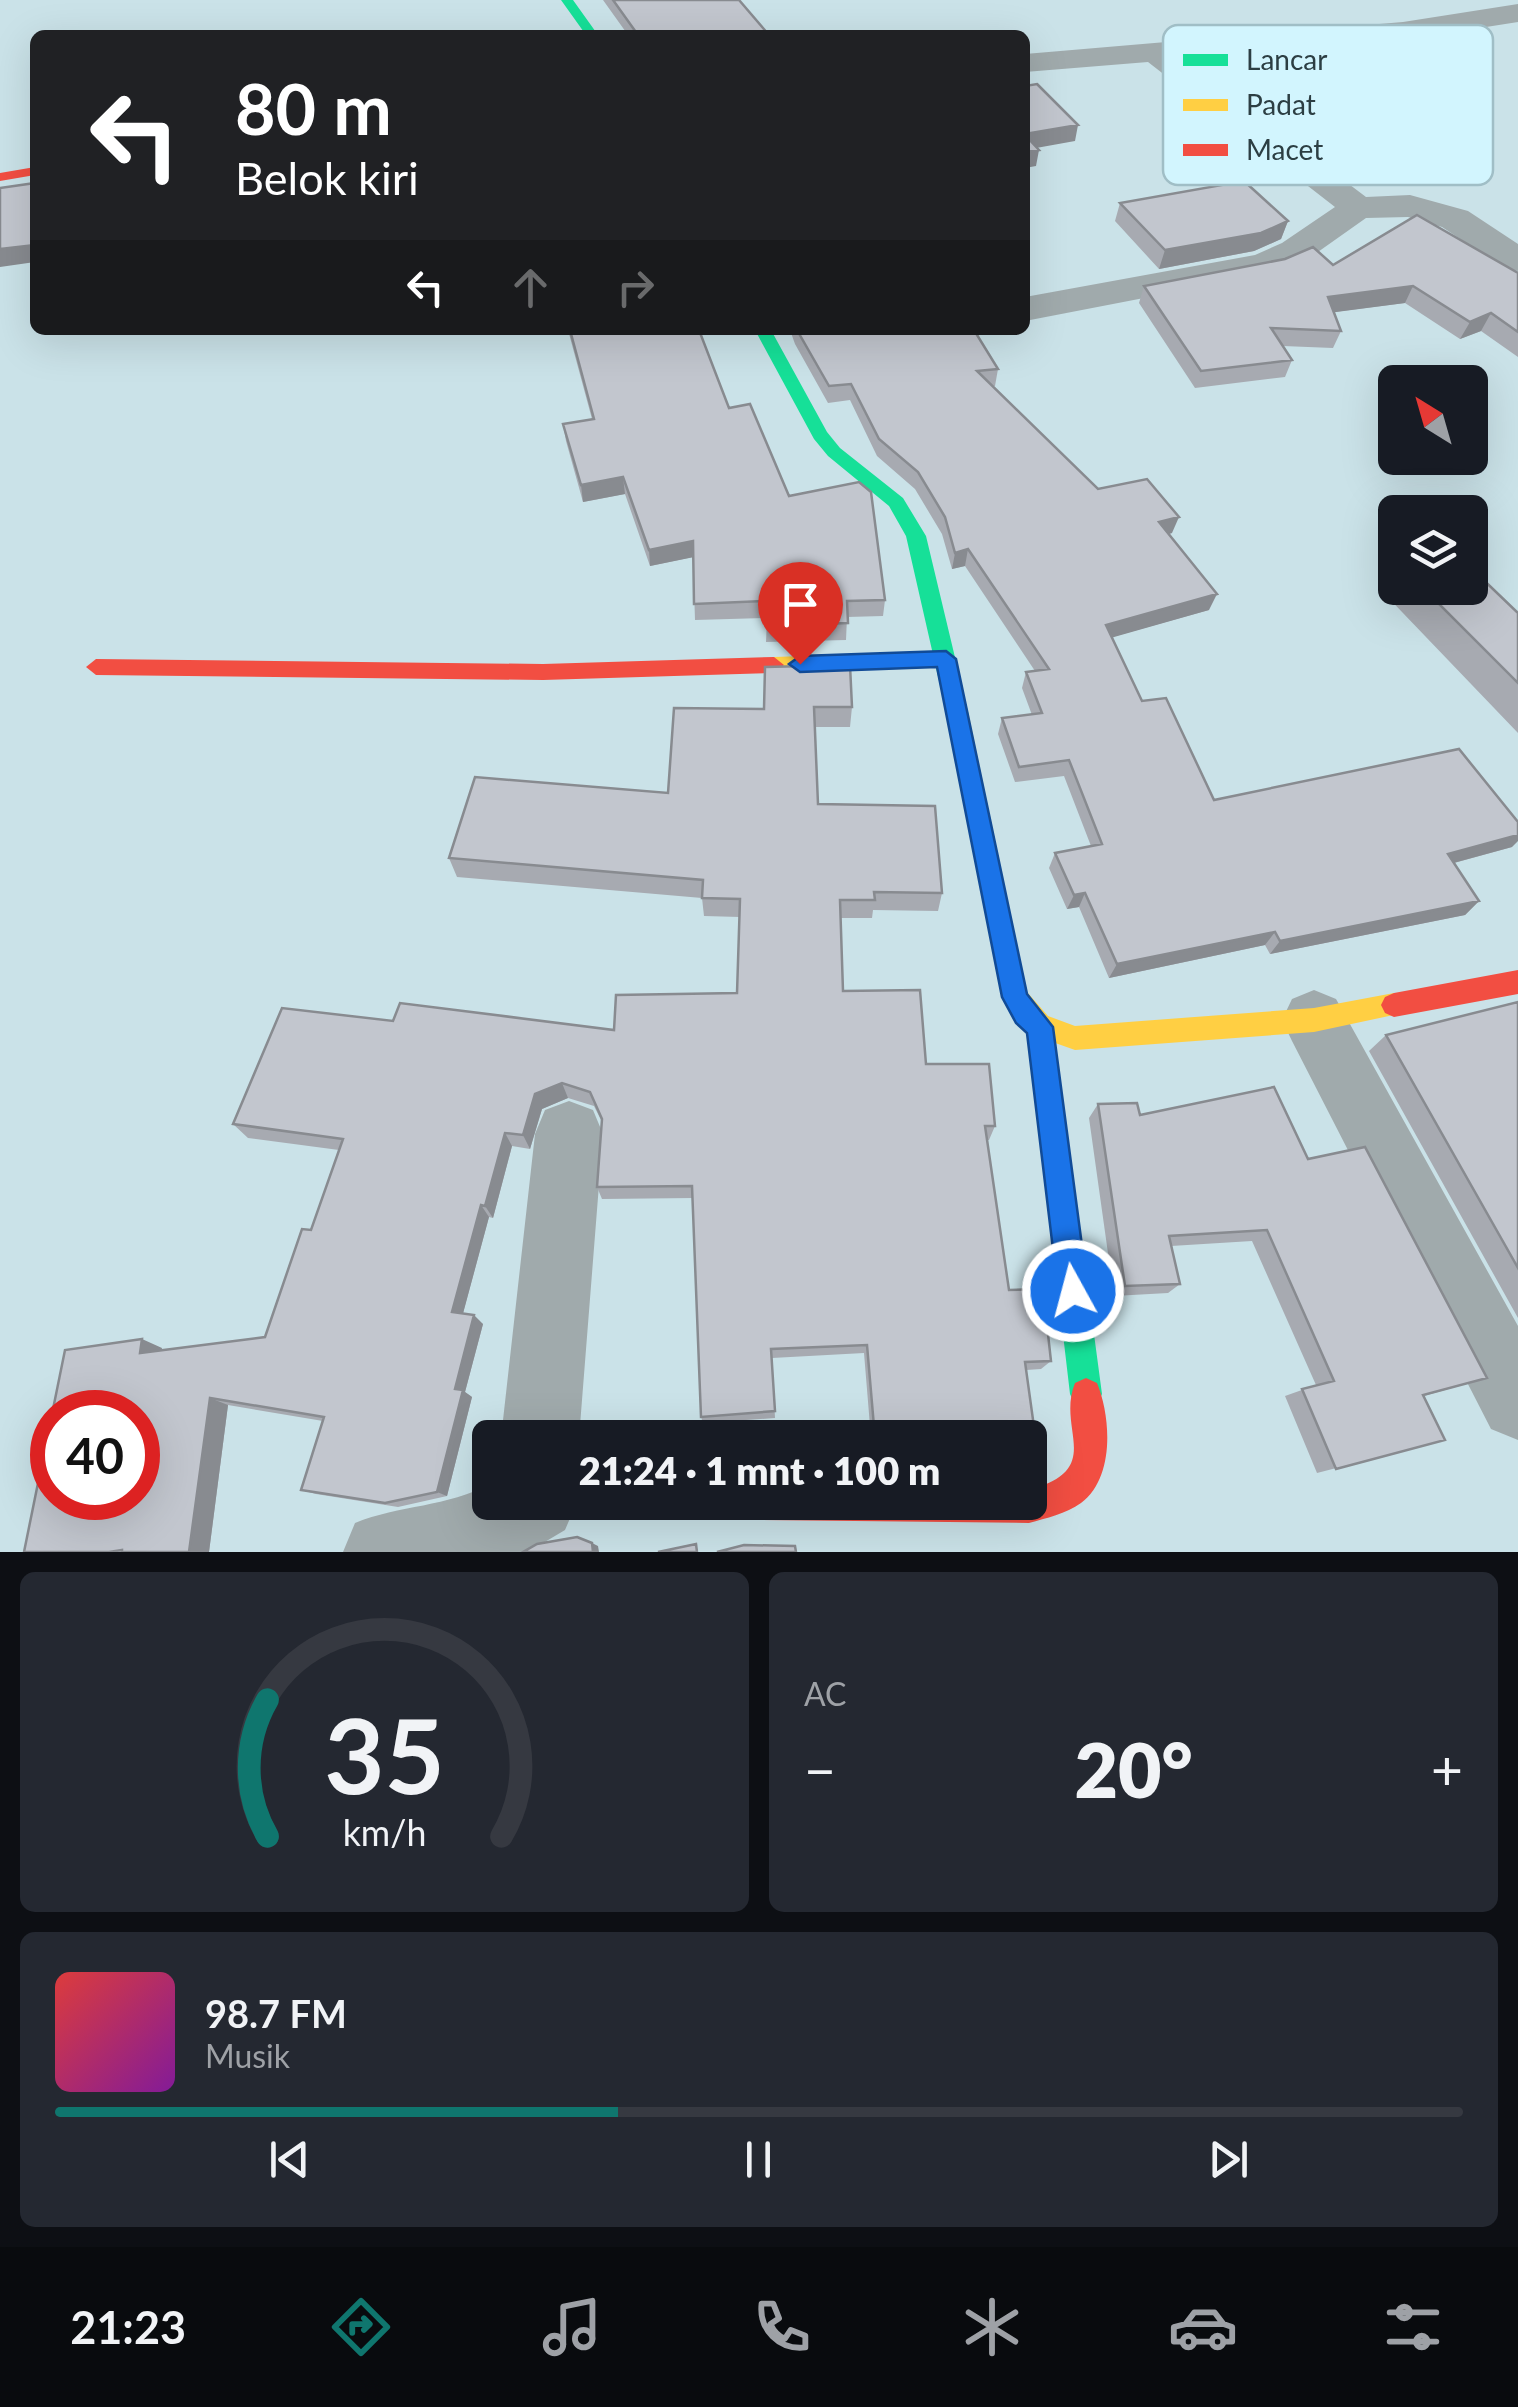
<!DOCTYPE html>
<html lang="id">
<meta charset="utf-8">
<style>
body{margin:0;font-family:Lato,sans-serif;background:#242831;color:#f1f3f6;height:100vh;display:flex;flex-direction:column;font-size:38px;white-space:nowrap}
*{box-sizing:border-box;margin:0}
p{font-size:32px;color:#9ea1a6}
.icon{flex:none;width:55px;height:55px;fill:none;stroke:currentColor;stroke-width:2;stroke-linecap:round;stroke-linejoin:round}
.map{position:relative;height:1552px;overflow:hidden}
.sheet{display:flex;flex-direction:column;gap:20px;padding:20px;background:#0d0f14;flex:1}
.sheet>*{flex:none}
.hud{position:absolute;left:30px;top:30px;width:1000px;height:305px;border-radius:15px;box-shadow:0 10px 40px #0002;background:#202124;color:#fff;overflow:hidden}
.needle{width:65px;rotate:323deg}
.fabs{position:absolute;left:1378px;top:365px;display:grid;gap:20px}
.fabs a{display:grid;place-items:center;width:110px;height:110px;border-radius:15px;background:#171b24;box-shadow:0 10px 40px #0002;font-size:50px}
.speed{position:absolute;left:30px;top:1390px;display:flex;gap:20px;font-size:50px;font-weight:700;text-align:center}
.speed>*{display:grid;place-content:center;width:130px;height:130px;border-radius:50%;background:#171b24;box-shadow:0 10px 40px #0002;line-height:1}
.speed .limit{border:15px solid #d22;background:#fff;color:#111}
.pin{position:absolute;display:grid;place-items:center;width:85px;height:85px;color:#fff;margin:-102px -42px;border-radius:50% 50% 50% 0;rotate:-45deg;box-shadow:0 0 10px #0007}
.pin .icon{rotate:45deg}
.me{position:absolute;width:110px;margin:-55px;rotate:353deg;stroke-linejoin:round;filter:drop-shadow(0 0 8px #0008)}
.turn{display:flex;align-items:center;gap:35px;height:210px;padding:0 40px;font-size:45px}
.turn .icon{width:130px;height:130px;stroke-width:2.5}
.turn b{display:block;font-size:70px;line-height:85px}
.lanes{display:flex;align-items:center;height:95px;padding:0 40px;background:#0003;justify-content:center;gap:50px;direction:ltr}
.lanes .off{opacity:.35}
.big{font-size:75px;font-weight:800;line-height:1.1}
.sheet .card{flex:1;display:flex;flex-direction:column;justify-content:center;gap:15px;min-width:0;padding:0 35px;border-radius:15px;background:#242831}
.sheet .dial{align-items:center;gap:0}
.dial svg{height:260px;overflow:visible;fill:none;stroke:#363941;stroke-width:7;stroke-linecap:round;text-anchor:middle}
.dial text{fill:#f1f3f6;stroke:none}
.song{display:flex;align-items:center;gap:30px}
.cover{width:120px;height:120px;border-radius:15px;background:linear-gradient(135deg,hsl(0 70% 55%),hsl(290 70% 35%))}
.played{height:10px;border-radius:5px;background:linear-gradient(90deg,#0f766e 40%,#363941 40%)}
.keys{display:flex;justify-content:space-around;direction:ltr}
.heat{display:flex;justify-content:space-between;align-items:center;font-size:55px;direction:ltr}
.sheet .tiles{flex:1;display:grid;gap:20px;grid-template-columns:1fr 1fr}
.card:last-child{grid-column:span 2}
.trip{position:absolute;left:472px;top:1420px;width:575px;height:100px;border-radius:15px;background:#171b24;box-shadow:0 10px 40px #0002;font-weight:800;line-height:100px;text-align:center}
.tabs{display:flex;height:160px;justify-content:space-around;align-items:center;background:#090b0e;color:#9ea1a6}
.tabs .icon{width:70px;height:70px}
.tabs .active{color:#0f766e}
.tabs b{font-size:45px;color:#f1f3f6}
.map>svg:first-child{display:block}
</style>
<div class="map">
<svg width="1518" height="1552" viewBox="0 0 1518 1552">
<rect width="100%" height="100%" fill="#cae2e8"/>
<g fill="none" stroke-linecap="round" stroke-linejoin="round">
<path fill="#a0aaac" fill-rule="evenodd" d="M1518 4V22L1403 40 1183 59 1366 197 1410 195 1468 211 1518 244V271L1505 268 1442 227 1408 217 1366 218 1308 259 1278 272 1025 321V297L1255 255 1282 243 1335 207 1148 62 1025 72V54L1403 22Z
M1314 990 1336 999 1518 1326V1440L1491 1429 1292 1041 1282 1020 1292 999Z
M569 1101 593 1110 603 1134 579 1438H501L535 1134 545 1110Z
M490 1484V1502H577L565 1530 528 1552H343L355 1523C399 1505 448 1507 490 1484Z"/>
<path fill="#16e098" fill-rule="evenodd" d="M561 0H573L598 35H586Z
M755 330H771L827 432 840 448 903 498 926 536 969 716 966 722 958 724 947 716 906 536 889 506 828 456 814 439Z
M1040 1015 1049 1018 1053 1027 1102 1394 1097 1405 1086 1410 1075 1405 1070 1394 1027 1027 1031 1018Z"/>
<path fill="#ffcf43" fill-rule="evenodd" d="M946 651 956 659 946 667 774 673 764 665 774 657Z
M958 708 969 716 1027 992 1048 1016 1075 1026 1314 1008 1394 993 1403 997 1407 1005 1403 1013 1314 1032 1075 1050 1030 1034 1002 997 947 716Z"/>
<path fill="#f24e42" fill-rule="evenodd" d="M35 167V175L0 181V173Z
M774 657 784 665 774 673 543 680 96 675 86 667 96 659 543 664Z
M1518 970V994L1394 1017 1385 1013 1381 1005 1385 997 1394 993Z
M1086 1378 1097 1383C1111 1417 1115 1478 1081 1503 1066 1514 1046 1518 1029 1523L599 1518 587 1514 583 1502H1030V1490C1106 1468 1056 1430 1075 1383Z"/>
</g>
<path fill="#a7aab1" d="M603 0H739L769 35H628Z
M1120 203 1288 221 1281 239 1254 251 1159 269 1115 221Z
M1333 265 1518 273V357L1481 331 1460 339 1405 303 1334 312 1341 331 1333 348 1283 346 1292 360 1285 377 1195 388 1139 303 1144 286Z
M568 330H699L729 408 789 496 885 600 883 616 847 617 846 640 766 642 767 618 695 620 693 557 650 566 625 494 583 502 566 441 563 424 592 419Z
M790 330H974L998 369 995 386H992L1098 489 1172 533 1169 534 1209 610 1112 637 1142 701 1214 800 1512 847 1454 863 1479 901 1465 915 1270 954 1265 945 1109 978 1079 907 1067 909 1049 868 1055 853 1091 846 1064 776 1015 782 998 734 1002 718 1032 715 1022 688 1026 672 1035 671 965 566 952 569 942 534 915 489 877 456 850 400 828 403 795 344Z
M1395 563V588H1470L1518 613V733L1379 588Z
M765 667 852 707 850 727H815L818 804 942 893 938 911 873 910 872 918H840L843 991 995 1126 989 1140H987L1009 1290 1051 1361 1041 1369 1026 1370 1029 1438H871L864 1353 772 1358 775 1418 703 1423 701 1417 693 1198 602 1199 597 1187 602 1122 594 1106 568 1098 542 1109 530 1149 512 1146 493 1218 489 1217 463 1313 483 1324 465 1392 472 1397 447 1496 398 1507 316 1494 301 1490 323 1421 228 1405 209 1552H24L162 1348 161 1351 265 1337 311 1230 339 1150 248 1138 233 1124 393 1021 614 1030 737 993 740 917 704 916 702 898 457 877 449 858 668 793 764 709Z
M1518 1002V1318L1369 1051 1386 1035Z
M1098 1104 1308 1159 1487 1378 1424 1396 1445 1440 1317 1473 1285 1396 1316 1385 1252 1241 1171 1246 1180 1284 1168 1293 1114 1296 1089 1118Z"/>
<path fill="#888b90" d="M1078 125 1075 141 1025 150V134Z
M1039 150 1036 166 1025 168V152Z
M1288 221 1281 239 1254 251 1159 269 1165 250Z
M35 245V262L0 267V249Z
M1413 286 1405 303 1321 314 1328 297Z
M1491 313 1481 331 1460 339 1470 322Z
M623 477 625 494 583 502 581 485Z
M1179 517 1172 533 1153 538 1159 522Z
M693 541 694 557 650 566 649 550Z
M968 549 965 566 952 569 955 553Z
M1217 594 1209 610 1100 641 1106 625Z
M1518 835V841L1512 847 1435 868 1448 854Z
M1085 893 1079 907 1067 909 1074 895Z
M1479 901 1465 915 1270 954 1280 941Z
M1275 932 1265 945 1109 978 1117 964Z
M562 1083 568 1098 542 1109 530 1149 523 1135 535 1094Z
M505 1133 512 1146 493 1218 485 1206Z
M481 1205 489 1217 461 1321 452 1312Z
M474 1315 483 1324 465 1392 472 1397 447 1496 437 1492 455 1389Z
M142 1339 162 1348 159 1362 140 1353Z
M210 1398 228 1405 209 1552H189Z
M592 1543 598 1546 599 1552H593Z"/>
<path fill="#c2c6ce" stroke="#888b90" stroke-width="2.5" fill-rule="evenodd" d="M613 0H739L769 35H638Z
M1037 84 1078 125 1025 134V86Z
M1025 135 1039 150 1025 152Z
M1244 181 1288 221 1261 233 1165 250 1120 203Z
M35 183V245L0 249V188Z
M1417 215 1518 273V332L1491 313 1470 322 1413 286 1328 297 1341 331 1271 328 1292 360 1201 371 1144 286 1285 259 1313 247 1333 265Z
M570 330H699L729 408 750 404 789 496 859 482 871 492 885 600 847 601 848 623 766 626 767 601 694 604 693 541 649 550 623 477 581 485 563 424 594 419Z
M797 330H974L998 369 977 371 1098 489 1147 479 1179 517 1159 522 1217 594 1106 625 1142 701 1166 698 1214 800 1459 749 1518 822V835L1448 854 1479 901 1280 941 1275 932 1117 964 1085 893 1074 895 1055 853 1102 844 1069 760 1019 767 1002 718 1042 713 1026 672 1049 669 968 549 955 553 945 517 918 472 879 439 851 384 829 386Z
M1470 567 1518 613V683L1423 588H1470Z
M850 665 852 707H814L818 804 935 806 942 893 874 892 875 900H840L843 991 920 990 926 1064H989L995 1126H985L1009 1290 1043 1289 1051 1361 1025 1362 1035 1434 1020 1438H875L867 1345 771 1349 775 1411 701 1417 692 1186 597 1187 602 1119 590 1092 562 1083 535 1094 523 1135 505 1133 485 1206 481 1205 452 1312 474 1315 455 1389 463 1390 437 1492 385 1503 301 1490 324 1417 210 1398 189 1552H122V1550L109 1552H24L65 1350 142 1339 140 1353 265 1337 302 1229 311 1230 343 1139 233 1124 282 1008 393 1021 400 1003 614 1030 616 995 737 993 740 899 702 898 703 880 449 858 475 777 668 793 674 708 764 709 765 667ZM52 1412H138V1498H52Z
M1518 1002V1268L1386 1035Z
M1274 1087 1308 1159 1365 1147 1487 1378 1423 1395 1445 1440 1336 1469 1302 1389 1334 1381 1267 1230 1169 1236 1180 1284 1125 1286 1098 1104 1137 1103 1140 1115Z
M577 1537 592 1543 593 1552H523L537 1544Z
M696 1544 697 1552H658Z
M744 1545 795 1546 796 1552H717Z"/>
<path fill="#1a73e8" stroke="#114b97" stroke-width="2.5" d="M946 651 956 659 1027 994 1053 1027 1088 1291 1084 1302 1073 1306 1063 1302 1058 1291 1027 1033 1016 1023 1002 997 937 667 800 672 789 664 800 656Z"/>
<rect x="1163" y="25" width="330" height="160" rx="15" fill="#d2f5fe" stroke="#a0bec6" stroke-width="2.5"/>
<rect x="1183" y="54" width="45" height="12" fill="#16e098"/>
<rect x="1183" y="99" width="45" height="12" fill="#ffcf43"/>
<rect x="1183" y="144" width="45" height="12" fill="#f24e42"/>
<g font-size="28" fill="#2c3e43">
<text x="1246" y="70">Lancar</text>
<text x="1246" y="115">Padat</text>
<text x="1246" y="160">Macet</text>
</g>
</svg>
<div class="fabs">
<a><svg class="needle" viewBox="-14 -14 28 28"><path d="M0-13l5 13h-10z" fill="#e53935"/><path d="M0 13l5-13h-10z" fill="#9ea1a6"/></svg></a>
<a><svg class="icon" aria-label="layers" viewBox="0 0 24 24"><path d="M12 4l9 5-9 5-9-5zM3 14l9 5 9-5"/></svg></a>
</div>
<div class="speed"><div class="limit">40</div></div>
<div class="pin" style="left:800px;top:664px;background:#d93025"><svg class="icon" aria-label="arrive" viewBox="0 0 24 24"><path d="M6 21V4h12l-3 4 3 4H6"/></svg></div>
<svg class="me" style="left:1073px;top:1291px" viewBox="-20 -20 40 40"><circle r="17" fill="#1a73e8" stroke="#fff" stroke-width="3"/><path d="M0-11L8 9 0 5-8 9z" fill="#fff"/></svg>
<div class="trip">21:24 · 1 mnt · 100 m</div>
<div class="hud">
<div class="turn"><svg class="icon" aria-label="left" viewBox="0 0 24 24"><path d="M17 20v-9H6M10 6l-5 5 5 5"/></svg><div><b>80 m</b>Belok kiri</div></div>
<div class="lanes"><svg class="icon" aria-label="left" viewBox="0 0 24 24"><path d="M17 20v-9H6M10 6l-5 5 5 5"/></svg><svg class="icon off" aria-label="ahead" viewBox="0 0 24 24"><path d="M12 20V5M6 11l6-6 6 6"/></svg><svg class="icon off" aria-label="right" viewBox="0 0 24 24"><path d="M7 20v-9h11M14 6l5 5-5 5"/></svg></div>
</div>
</div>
<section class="sheet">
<div class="tiles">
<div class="card dial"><svg viewBox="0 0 100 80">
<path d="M14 69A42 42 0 1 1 86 69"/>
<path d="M14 69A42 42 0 0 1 14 27" stroke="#0f766e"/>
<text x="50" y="56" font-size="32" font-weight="700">35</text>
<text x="50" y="72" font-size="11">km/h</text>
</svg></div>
<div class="card"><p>AC</p>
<div class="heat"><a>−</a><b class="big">20°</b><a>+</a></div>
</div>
<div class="card">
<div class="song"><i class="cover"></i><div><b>98.7 FM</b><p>Musik</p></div></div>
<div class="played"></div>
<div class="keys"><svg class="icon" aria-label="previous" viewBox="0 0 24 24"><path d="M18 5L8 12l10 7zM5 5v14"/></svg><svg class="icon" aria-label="pause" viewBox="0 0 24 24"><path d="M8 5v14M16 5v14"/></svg><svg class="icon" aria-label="next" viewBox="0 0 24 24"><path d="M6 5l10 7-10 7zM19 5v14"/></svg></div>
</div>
</div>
</section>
<nav class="tabs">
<b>21:23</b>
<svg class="icon active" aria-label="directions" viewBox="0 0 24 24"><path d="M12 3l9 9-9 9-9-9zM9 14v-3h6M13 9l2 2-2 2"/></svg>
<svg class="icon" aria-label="music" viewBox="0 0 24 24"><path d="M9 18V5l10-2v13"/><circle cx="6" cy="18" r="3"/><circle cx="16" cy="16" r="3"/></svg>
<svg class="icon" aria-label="phone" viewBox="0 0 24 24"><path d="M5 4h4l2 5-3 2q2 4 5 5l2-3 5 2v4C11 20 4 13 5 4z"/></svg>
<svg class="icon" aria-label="climate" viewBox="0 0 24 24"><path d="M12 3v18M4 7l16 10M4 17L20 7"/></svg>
<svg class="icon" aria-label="car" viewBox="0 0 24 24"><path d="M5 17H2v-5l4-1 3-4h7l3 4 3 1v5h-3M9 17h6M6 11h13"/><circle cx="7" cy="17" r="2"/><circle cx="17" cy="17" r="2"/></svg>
<svg class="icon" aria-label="filters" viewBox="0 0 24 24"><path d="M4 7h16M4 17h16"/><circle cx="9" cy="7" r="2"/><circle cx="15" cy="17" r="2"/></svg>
</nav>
